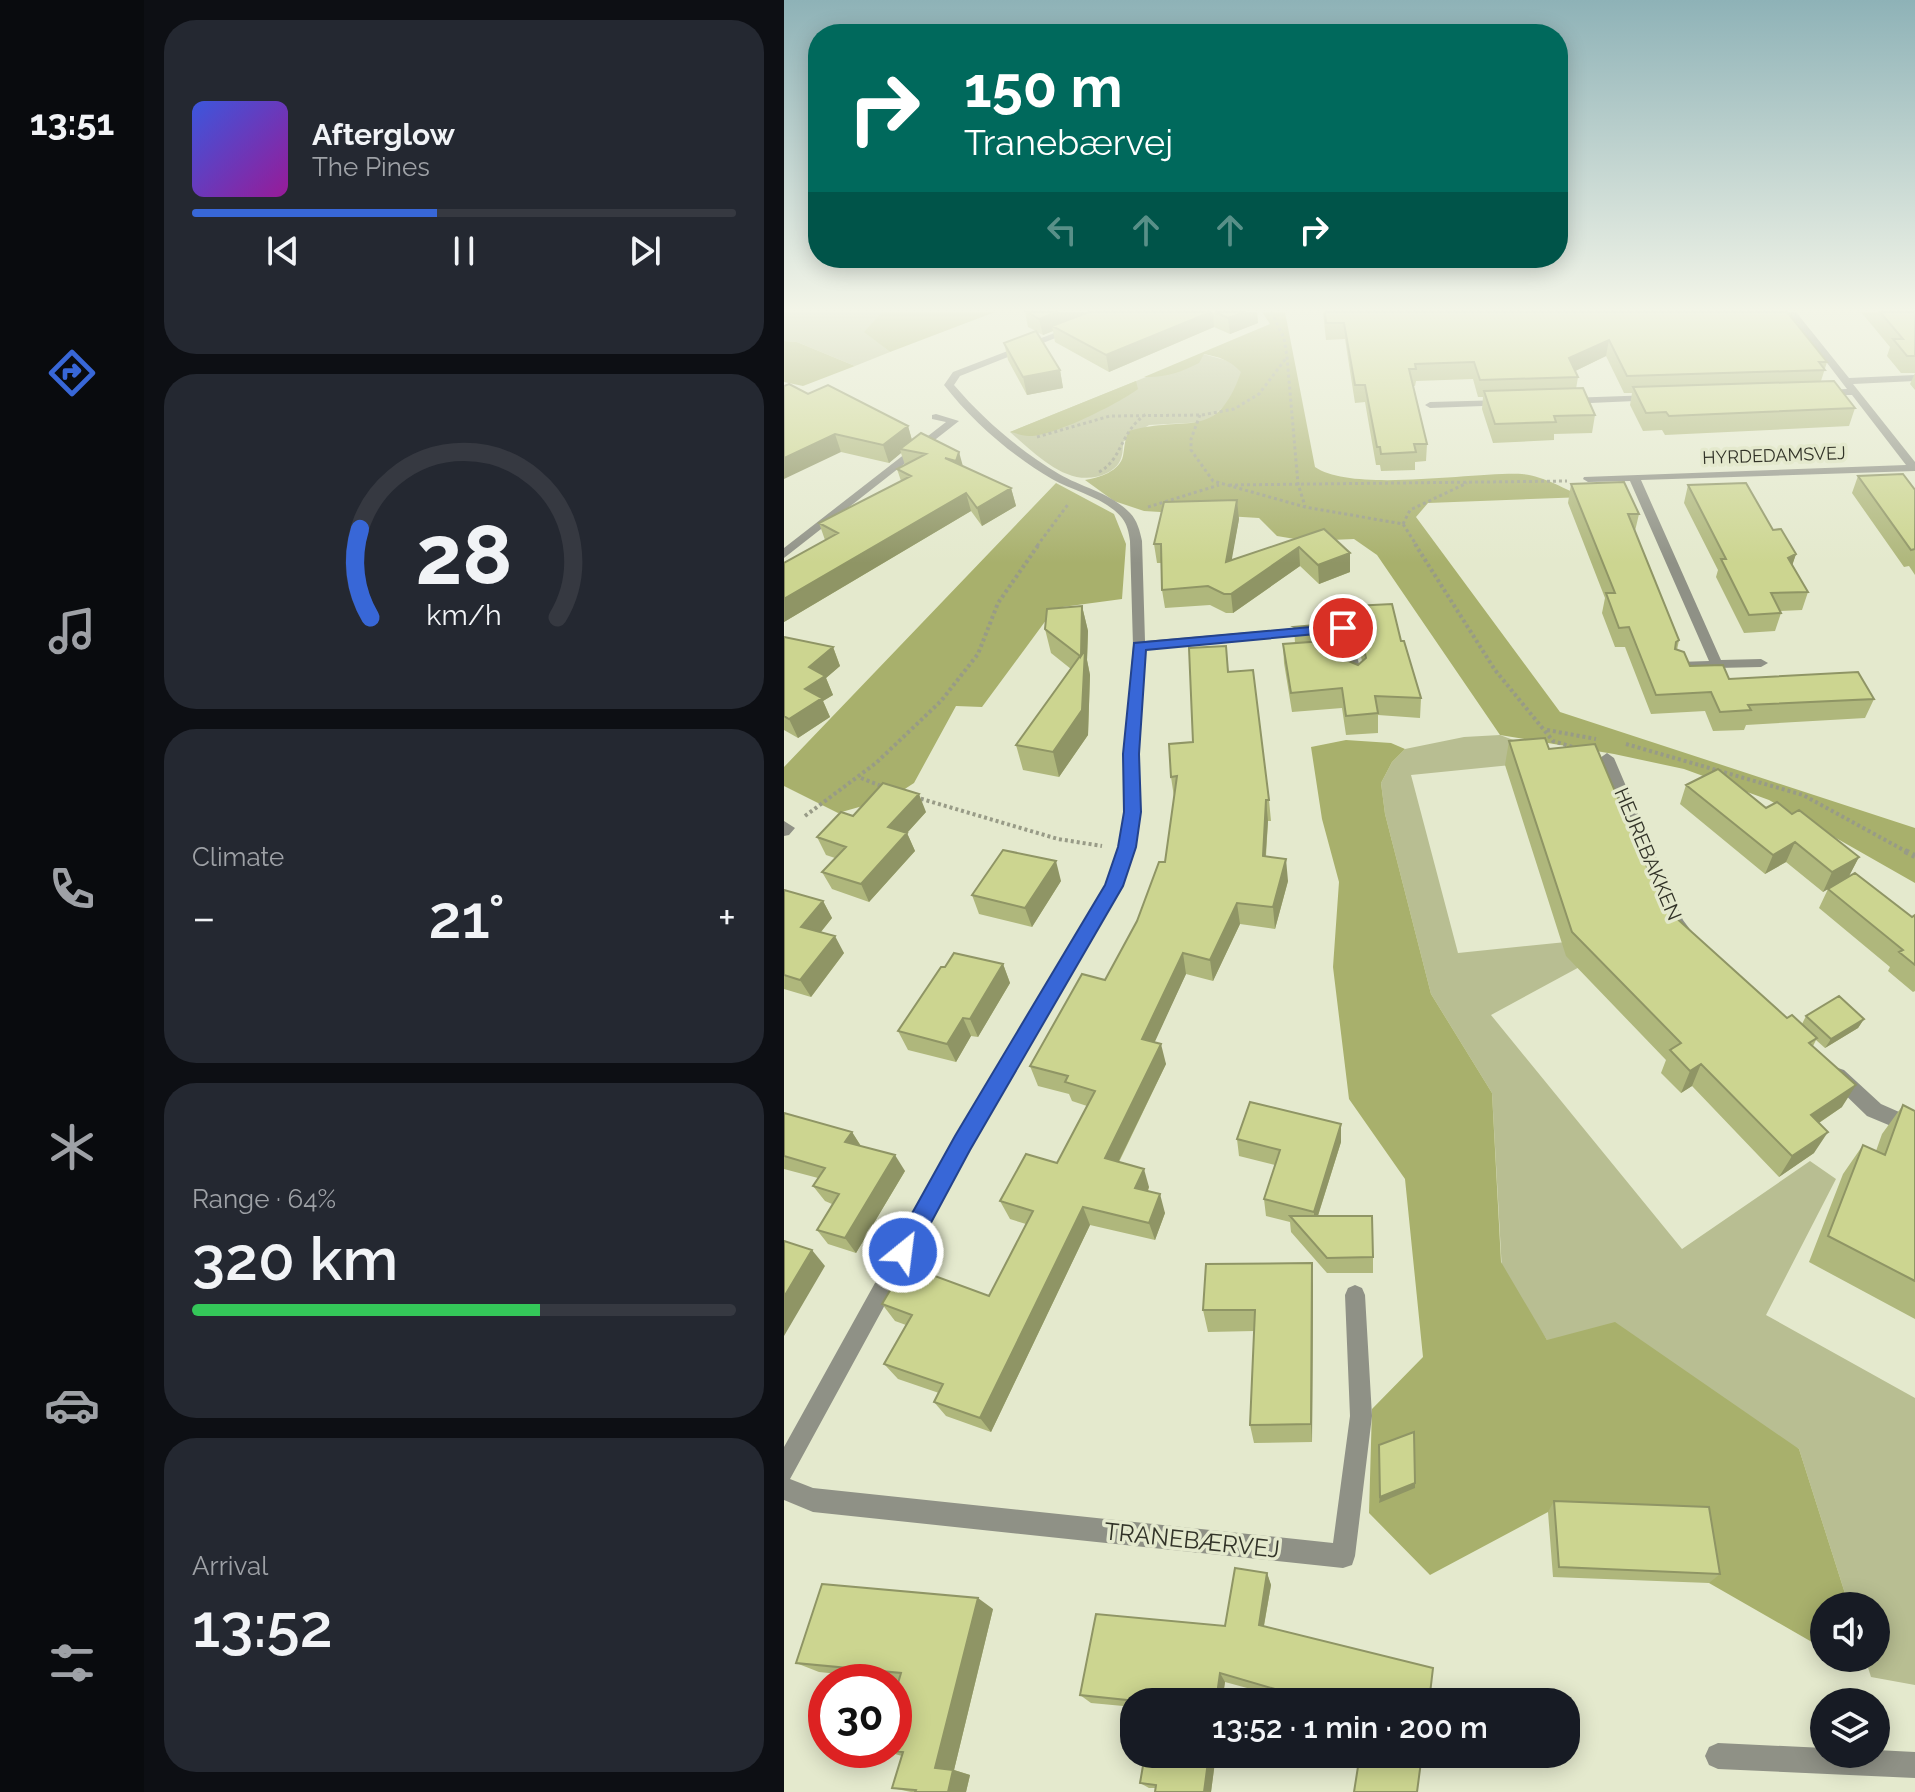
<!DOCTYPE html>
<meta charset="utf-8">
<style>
body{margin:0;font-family:Raleway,sans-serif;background:#242831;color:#f1f3f6;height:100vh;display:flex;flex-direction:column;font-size:30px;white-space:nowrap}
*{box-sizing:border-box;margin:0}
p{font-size:26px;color:#9ea1a6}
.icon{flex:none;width:44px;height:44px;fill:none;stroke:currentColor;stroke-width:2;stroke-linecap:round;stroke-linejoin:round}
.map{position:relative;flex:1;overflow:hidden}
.sheet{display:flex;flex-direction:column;gap:20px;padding:20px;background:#0d0f14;width:640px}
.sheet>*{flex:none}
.top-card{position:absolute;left:24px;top:24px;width:760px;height:244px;border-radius:32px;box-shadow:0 4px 20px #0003;background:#00695c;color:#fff;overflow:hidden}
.controls{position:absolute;left:1026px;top:1592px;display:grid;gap:16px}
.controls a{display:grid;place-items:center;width:80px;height:80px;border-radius:50%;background:#171b24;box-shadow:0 4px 20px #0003;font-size:40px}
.speed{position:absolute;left:24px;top:1664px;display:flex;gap:16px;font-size:40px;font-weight:700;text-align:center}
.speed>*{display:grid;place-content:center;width:104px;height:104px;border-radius:50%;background:#171b24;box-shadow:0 4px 20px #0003;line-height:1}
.speed .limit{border:12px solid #d22;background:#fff;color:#111}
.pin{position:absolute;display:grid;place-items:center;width:68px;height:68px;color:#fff;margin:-34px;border:4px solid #fff;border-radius:50%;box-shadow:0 2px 8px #0007}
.me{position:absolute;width:88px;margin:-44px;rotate:29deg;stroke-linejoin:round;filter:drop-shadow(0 0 6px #0008)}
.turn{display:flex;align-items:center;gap:28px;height:168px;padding:0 24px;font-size:36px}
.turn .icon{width:104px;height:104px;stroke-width:2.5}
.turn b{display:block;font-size:56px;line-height:68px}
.lanes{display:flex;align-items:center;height:76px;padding:0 24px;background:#0003;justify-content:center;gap:40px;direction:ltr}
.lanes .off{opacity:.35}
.big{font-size:60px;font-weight:600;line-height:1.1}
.sheet .tile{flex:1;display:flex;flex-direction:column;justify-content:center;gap:12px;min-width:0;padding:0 28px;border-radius:32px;background:#242831}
.sheet .dial{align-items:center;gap:0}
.dial svg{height:208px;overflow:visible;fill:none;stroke:#363941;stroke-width:7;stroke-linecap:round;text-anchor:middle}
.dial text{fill:#f1f3f6;stroke:none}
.song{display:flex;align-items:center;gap:24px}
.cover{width:96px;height:96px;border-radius:12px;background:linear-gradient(135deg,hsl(230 70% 55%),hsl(300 70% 35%))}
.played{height:8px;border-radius:4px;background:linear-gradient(90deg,#3867d7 45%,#363941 45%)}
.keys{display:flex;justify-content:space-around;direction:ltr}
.heat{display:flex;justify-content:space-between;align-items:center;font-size:44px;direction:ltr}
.charge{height:12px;border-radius:6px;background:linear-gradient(90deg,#34c759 64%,#363941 0)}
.trip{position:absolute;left:336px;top:1688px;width:460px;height:80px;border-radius:32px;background:#171b24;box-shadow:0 4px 20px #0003;font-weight:600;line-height:80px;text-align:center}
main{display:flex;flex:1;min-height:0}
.menu{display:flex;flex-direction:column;width:144px;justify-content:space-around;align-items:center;background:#090b0e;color:#9ea1a6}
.menu .icon{width:56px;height:56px}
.menu .selected{color:#3867d7}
.menu b{font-size:36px;color:#f1f3f6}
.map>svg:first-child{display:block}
</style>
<main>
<nav class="menu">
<b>13:51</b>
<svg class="icon selected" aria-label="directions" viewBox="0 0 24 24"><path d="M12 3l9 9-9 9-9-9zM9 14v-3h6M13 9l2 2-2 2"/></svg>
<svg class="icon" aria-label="music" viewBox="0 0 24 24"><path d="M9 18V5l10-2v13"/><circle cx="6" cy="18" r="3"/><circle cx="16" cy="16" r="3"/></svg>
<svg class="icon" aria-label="phone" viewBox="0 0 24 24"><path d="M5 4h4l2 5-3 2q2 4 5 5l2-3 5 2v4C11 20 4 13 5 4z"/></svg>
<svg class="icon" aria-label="climate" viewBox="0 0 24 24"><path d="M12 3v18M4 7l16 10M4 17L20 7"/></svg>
<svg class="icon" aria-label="car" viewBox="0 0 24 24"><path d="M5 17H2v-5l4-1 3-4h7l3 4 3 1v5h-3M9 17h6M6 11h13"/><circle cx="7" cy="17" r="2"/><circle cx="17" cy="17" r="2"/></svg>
<svg class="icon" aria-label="filters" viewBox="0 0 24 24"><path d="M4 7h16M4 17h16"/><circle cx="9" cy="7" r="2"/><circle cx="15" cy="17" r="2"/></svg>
</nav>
<section class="sheet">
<div class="tile">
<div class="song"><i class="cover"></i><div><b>Afterglow</b><p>The Pines</p></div></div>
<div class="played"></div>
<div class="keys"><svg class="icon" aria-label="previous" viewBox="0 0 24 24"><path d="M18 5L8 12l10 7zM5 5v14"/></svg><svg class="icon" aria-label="pause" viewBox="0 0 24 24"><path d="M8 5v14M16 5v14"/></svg><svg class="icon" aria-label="next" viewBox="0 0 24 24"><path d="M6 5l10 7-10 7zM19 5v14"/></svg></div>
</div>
<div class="tile dial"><svg viewBox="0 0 100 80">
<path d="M14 69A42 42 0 1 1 86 69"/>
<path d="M14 69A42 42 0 0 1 10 35" stroke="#3867d7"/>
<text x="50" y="56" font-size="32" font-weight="700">28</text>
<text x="50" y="72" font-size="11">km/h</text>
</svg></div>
<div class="tile"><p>Climate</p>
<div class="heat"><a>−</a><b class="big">21°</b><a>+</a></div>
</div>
<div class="tile"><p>Range · 64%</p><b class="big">320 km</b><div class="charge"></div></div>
<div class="tile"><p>Arrival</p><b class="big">13:52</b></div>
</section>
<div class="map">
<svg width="1131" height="1792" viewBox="0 0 1131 1792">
<rect width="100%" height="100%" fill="#e4e9cd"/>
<path fill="#b8be92" d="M0 312H98L81 332 106 352 71 366 13 342 0 341Z
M419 354 448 362 458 372 447 400 422 422 365 425 339 442C339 457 337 466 323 473 286 491 253 455 226 432Z
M716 735 751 748 757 762 627 775 674 953 812 939 825 951 707 1015 898 1249 1026 1161 1052 1179 982 1315 1131 1398V1685L1087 1677 1081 1658H1092V1606H1065L1015 1449 763 1340 718 1271 708 1093 647 994 601 814 597 783 608 762 621 749 680 737Z"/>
<path fill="#a8b06c" d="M98 312H211L106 352 80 332Z
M478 312H501L531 467C568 493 689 472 738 474 758 475 782 490 801 497L644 503 632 517 776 712 1131 828V883L985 800 900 769 830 754 716 735 593 555 570 539 523 541 493 536 475 518 360 511 330 501 301 480C315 478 336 471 339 456 341 446 340 441 345 431 404 414 432 443 457 372 446 360 435 357 420 354L415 363C397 372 381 378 360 377L486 324Z
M0 341 13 342 71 366 19 386 0 382Z
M352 381 354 389C334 404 268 437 245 436 239 436 232 433 226 432Z
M272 483 330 514 342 544 338 599 271 608 198 707 172 706 130 783 107 798 54 813 0 786V767Z
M562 740 607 743 621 749 608 762 597 783 601 814 647 994 708 1093 717 1262 763 1340 831 1322 1015 1449 1065 1606H1040V1649L925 1583 764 1512 646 1575 585 1513 588 1409 639 1357 621 1179 565 1099 549 967 555 882 538 819 527 747Z"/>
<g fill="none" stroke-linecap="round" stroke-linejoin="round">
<path stroke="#989b87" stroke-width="3" stroke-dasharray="3 3" stroke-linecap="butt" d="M487 312 500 338 503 357 514 484 521 506
M416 415 407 439V450L429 481 521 507 619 524 633 546
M253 437 326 416 418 415 450 409 475 394 503 357
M315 472C339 459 335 433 362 414
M445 485 783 481
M364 507 435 485
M619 524 626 510 683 483
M253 546 285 503"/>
<path stroke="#989b87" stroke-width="4" stroke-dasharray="3 3" stroke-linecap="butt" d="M631 544 711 670 769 741 792 748
M763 730 812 739
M842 744 1019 795 1125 853
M77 778 102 788
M131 797 274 839 318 846
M21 816 92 763 157 701 194 654 214 603 255 544"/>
<path stroke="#989b87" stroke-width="6" stroke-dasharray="4 4" stroke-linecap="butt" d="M1121 851 1131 856"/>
<path fill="#8f9186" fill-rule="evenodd" d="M1004 312H1012L1065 378 1131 375V381L1069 384 1131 462V471L857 480 937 660 977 659 984 663 977 667 889 669V663L894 662 925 661 846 481 804 482 799 479 800 477 1122 465 1068 395H1037V391L1040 390 1063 389Z
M286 327 294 329 176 376 170 385C199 419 236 451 275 474 297 487 327 493 346 513 353 520 356 531 358 541L361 641 559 624 565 628 579 678 572 682 565 678 554 632 361 649 354 754 355 812 351 847 338 886 186 1149 6 1479 29 1488 549 1543 566 1416 561 1295 564 1288 571 1285 578 1288 581 1295 588 1416 571 1556 568 1565 559 1568 29 1512 0 1500V1447L172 1137 322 885 335 847 341 812 340 754 349 646 346 541C345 533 343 524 338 518 322 498 289 491 268 479 228 456 188 421 160 385L169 372Z
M869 395 873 396V400L784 404 779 401 784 398Z
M721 400 726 403 725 405 646 408 641 405 646 402Z
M152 414 175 421 0 558V548L162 422 148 419V415Z
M823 753 830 758 899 920 908 932 906 937H894L884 924 816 758Z
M0 821 11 828 5 835 0 836Z
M1054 1068 1060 1070 1097 1104 1131 1119V1136L1083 1116 1048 1082 1045 1076 1048 1070Z
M934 1743 1040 1748V1754H1092V1750L1131 1752V1778L934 1769 925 1765 921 1756 925 1747Z"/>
</g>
<path fill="#afb77c" d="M241 312H473L474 323 446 334 430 327 325 372 271 342 269 331 259 335 253 332 276 370 279 388 243 395 224 360 220 343 252 331 244 327Z
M539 312H1003L1043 362 1037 381 1071 408 1065 426 881 435 878 430 859 431 846 405 848 393H840L822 356 791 371 794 377 792 389 811 415 808 433 770 434V440L709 443 698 409 699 397H694L689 379 632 381 631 386H629L643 444 642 461 631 462V470L597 471 596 465H592L581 402 571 403 561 339 542 340Z
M1077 312H1131V390L1126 384 1131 373H1117L1103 356 1106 347Z
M24 394 124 426 128 440 137 433 179 466 227 488 232 506 198 526 187 511 0 622V563L41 540 35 523 117 481 113 469 121 465 117 453 105 463 57 452Z
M1074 476 1131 490V575L1125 566 1120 567 1068 493Z
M787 484 855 514 851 531 895 640 893 650 906 666 945 679 1090 699 1081 718 962 725 960 730 929 731 921 711 867 714 841 647H831L818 613 821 598 784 503Z
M904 485 989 530 1012 554 1008 565 1024 592 1018 610 996 611 997 613 991 631 960 633 932 577 934 570 900 503Z
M453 500 455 519 447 560 540 529 566 572 535 584 516 566 449 613H442L426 605 381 608 378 590 377 563H373L370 544Z
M298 606 304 631 303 660 306 675 304 735 275 777 239 770 232 745 287 669 267 653 261 629Z
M570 606 617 641 637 698 636 718 594 715V733L562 735 558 708 508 712 500 663 499 644 511 643 510 627 553 623 562 660 574 665 578 661 570 625Z
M0 637 49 647 56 666 42 678 49 695 39 701 46 717 14 738 0 730Z
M445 672 485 800 487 821H484L482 856 504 881 491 929 456 924 429 981 402 974 370 1042 382 1064 335 1162 365 1187 364 1191 381 1213 371 1240 306 1225 207 1432 162 1416 150 1402 155 1393 114 1379 100 1364 122 1325 111 1321 98 1304 205 1296 242 1224 226 1219 216 1201 273 1163 303 1106 288 1101 285 1094 254 1086 246 1066 321 980 353 921 381 862 390 797 387 777 409 742Z
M725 741 765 749 880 907 1003 1018 1018 1024 1022 1016 1080 1019 1074 1028 1041 1048 1032 1040 1029 1046 1058 1107 1035 1123 1030 1153 995 1177 908 1086 897 1093 877 1073 882 1060 782 956 721 765Z
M902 785 982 808 1008 814 1075 857 1065 876 1128 917 1131 915V991L1129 992 1104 971 1106 967 1035 908 1044 889 1039 892 1002 862 981 874 896 804Z
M142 812 123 833 131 851 85 902 48 889 38 872 51 858 42 855 33 837 69 816Z
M277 881 248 927 195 914 188 895Z
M0 890 39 901 48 918 37 932 60 953 27 997 0 989Z
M219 964 226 983 194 1037 187 1036 172 1062 124 1050 114 1031 161 967Z
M1119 1105 1131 1111V1319L1025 1262 1059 1174 1079 1145 1092 1151 1098 1134Z
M0 1113 68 1132 77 1146 121 1171 72 1253 44 1244 33 1230 48 1204 41 1201 29 1186 34 1178 0 1169Z
M557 1124V1142L534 1216 589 1257V1273H543L507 1232 506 1222 482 1216 480 1199 491 1165 455 1156 453 1139Z
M529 1285 528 1442 470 1443 466 1425 470 1331 424 1332 419 1310Z
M770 1501 936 1574 925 1583 769 1577 764 1512Z
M483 1573 487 1585 480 1626 649 1668 507 1700 441 1682 438 1702H350V1707L307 1703 296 1695 441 1626Z
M209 1609 170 1770 186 1775 182 1792H127L108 1788 118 1756 97 1750 115 1680 35 1672 12 1663Z
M432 1754 427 1792H371L372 1788H365L356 1783Z"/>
<path fill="#8f9565" d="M274 312H319L268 326 269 331 259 335 255 319Z
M427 312H429L430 327 325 372 322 355Z
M462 312H473L474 323 446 334 444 318Z
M825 340 822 356 783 375 785 358Z
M276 370 279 388 243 395 239 377Z
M124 426 129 444 116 449 117 453 105 463 99 445Z
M51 434 57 452 0 479V458Z
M175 452 180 470 177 479 172 461Z
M227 488 232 506 198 526 193 508Z
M182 493 187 511 0 622V599Z
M453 500 455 519 444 581 442 562Z
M515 547 516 566 449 613 447 594Z
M566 553V572L535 584 534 565Z
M1012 554 1006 572 1004 558Z
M298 606 304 631 303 660 306 675 304 735 275 777 269 752 297 656Z
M49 647 56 666 42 678 49 695 39 701 46 717 14 738 5 719 21 689 25 667Z
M135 794 142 812 112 845 104 827Z
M482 800 484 821 480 878 479 856Z
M123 833 131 851 85 902 77 884Z
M1011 842 1002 862 981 874 989 855Z
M1075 857 1065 876 1039 892 1048 872Z
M502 859 504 881 491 929 489 907Z
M272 861 277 881 248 927 241 908Z
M39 901 48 918 27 944 17 927Z
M453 903 456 924 429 981 426 960Z
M51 936 60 953 27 997 16 980Z
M399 953 402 974 363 1059 358 1039Z
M219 964 226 983 194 1037 186 1019Z
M179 1018 187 1036 172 1062 163 1044Z
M1080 1019 1074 1028 1041 1048 1047 1039Z
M377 1044 382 1064 327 1177 321 1158Z
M917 1064 908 1086 897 1093 906 1071Z
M1072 1085 1058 1107 1014 1137 1027 1115Z
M557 1124V1142L530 1228V1212Z
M68 1132 78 1148 61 1142Z
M1044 1132 1030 1153 995 1177 1008 1156Z
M111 1155 121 1171 72 1253 61 1238Z
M360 1169 365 1187 357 1207 351 1188Z
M376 1194 381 1213 371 1240 365 1223Z
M299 1207 306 1225 207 1432 196 1418Z
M28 1250 41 1266 0 1336V1297Z
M528 1263 529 1285 528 1442 527 1424Z
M631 1483V1488L595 1503 596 1497Z
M483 1573 487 1585 478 1636 475 1625Z
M194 1598 209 1609 170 1770 186 1775 182 1792H164L151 1768Z
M436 1673 441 1682 438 1702H432Z
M425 1754H432L427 1792H420Z"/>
<path fill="#ccd590" stroke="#8f9565" stroke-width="2" d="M243 312H274L255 319Z
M305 312H427L322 355 268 326Z
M431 312H462L444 318Z
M541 312H1003L1043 362H1035L1041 370 843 376 825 340 785 358 794 377 696 380 690 362 631 364 632 369H625L643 444H630L632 452 597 454 596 447H593L581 385H571L560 323H542Z
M1096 312H1131V356H1123L1109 339H1119Z
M252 331 276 370 239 377 220 343Z
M1050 381 1071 408 885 416 882 412 862 413 849 387Z
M5 384 24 394 44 385 124 426 99 445 51 434 0 458V386Z
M799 388 811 415 770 416 772 422 711 424 700 391Z
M137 433 175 452 172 461 161 458 227 488 193 508 182 493 0 599V563L54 533 35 523 127 476 113 469 142 454 116 449Z
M1119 474 1131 490V549L1127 550 1074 476Z
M840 482 855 514H844L895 640 892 642 891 649 900 652 906 666 939 665 945 679 1074 672 1090 699 964 705 967 710 936 712 927 692 872 695 845 627 835 628 822 593H831L787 484Z
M962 483 989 530 997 529 1012 554 1004 558 1024 592 987 593 997 613 965 615 937 559H942L904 485Z
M453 500 442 562 540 529 566 553 534 565 515 547 447 594H440L424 586 378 590 377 544H370L380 502Z
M608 604 617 641H620L637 698 591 696 594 713 562 716 558 688 507 693 499 644 540 641 510 627 553 623 562 660 574 665 582 658 570 606Z
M298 606 297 656 301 650 298 710 269 752 232 745 296 656 261 629 263 609Z
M0 637 49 647 25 667 41 676 21 689 38 698 5 719 0 716Z
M442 646 444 672 469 670 485 800H482L479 856 502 859 489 907 453 903 426 960 399 953 358 1039 377 1044 321 1158 360 1169 351 1188 376 1194 365 1223 299 1207 196 1418 150 1402 159 1384 100 1364 128 1315 98 1304 121 1265 205 1296 249 1211 216 1201 242 1154 273 1163 311 1091 281 1082 284 1076 246 1066 298 974 321 980 353 921 375 862H381L393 776 387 777 385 744 409 742 405 648Z
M761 738 765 749 811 744 880 907 1003 1018 1008 1015 1033 1038 1025 1043 1072 1085 1027 1115 1044 1132 1008 1156 917 1064 906 1071 886 1050 897 1043 788 932 725 741Z
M934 769 982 808 993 802 1008 814 1015 810 1075 857 1048 872 1011 842 989 855 902 785Z
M99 783 135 794 104 827 123 833 77 884 38 872 62 847 33 837 57 812 69 816Z
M219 850 272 861 241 908 188 895Z
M1071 873 1128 917 1131 915V965L1115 952 1119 950 1044 889Z
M0 890 39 901 17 927 51 936 16 980 0 975Z
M170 953 219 964 186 1019 179 1018 163 1044 114 1031 157 967H161Z
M1055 996 1080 1019 1047 1039 1022 1016Z
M466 1102 557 1124 530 1212 480 1199 496 1150 453 1139Z
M1119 1105 1131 1111V1281L1044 1236 1079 1145 1101 1155Z
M0 1113 68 1132 61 1142 111 1155 61 1238 33 1230 55 1194 29 1186 41 1168 0 1156Z
M506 1216H588L589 1257 543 1258Z
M0 1241 28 1250 0 1297Z
M528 1263 527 1424 466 1425 471 1310H419L422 1264Z
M630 1432 631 1483 596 1497 595 1445Z
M770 1501 925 1507 936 1574 775 1567Z
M451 1568 483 1573 475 1625 649 1668 645 1702H506L508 1694 436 1673 432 1702H362L296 1695 312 1614 441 1626Z
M38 1584 194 1598 151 1768 169 1770 164 1792H131L132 1790 108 1788 119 1752 100 1750H110V1697L117 1673 12 1663Z
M361 1754H425L420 1792H371L372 1785 356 1783Z
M576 1754H638L633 1792H570Z"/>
<linearGradient id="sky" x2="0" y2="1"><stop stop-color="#8eb2b7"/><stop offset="0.55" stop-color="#f3f5e8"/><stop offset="1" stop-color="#f3f5e8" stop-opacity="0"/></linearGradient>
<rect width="1131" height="563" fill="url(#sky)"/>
<path fill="#3867d7" stroke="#24438c" stroke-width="2" d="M559 624 564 625V631L362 650 355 754 357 812 352 847 339 886 186 1150 127 1260 119 1263 111 1260 108 1252 111 1244 171 1136 321 885 334 847 340 812 339 754 350 643Z"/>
<g text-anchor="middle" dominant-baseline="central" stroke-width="7" stroke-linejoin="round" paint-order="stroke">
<g font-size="18" fill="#323328" stroke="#e4e9cd">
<text transform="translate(990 455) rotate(-2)">HYRDEDAMSVEJ</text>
</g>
<g font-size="20" fill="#323328" stroke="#e4e9cd">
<text transform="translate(864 854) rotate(67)">HEJREBAKKEN</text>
</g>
<g font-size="24" fill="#323328" stroke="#e4e9cd">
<text transform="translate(408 1540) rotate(6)">TRANEBÆRVEJ</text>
</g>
</g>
</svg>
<div class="controls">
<a><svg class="icon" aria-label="sound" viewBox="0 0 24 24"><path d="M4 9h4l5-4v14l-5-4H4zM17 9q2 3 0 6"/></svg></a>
<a><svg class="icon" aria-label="layers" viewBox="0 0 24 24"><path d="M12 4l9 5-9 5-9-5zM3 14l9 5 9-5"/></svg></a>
</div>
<div class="speed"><div class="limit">30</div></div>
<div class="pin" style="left:559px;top:628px;background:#d93025"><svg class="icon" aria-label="arrive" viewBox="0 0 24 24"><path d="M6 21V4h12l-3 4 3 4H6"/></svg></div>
<svg class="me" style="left:119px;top:1252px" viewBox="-20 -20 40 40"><circle r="17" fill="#3867d7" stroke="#fff" stroke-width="3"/><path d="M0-11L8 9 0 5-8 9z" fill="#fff"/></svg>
<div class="trip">13:52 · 1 min · 200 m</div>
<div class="top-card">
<div class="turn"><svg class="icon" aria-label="right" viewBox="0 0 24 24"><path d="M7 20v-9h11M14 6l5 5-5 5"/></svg><div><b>150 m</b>Tranebærvej</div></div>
<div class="lanes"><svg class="icon off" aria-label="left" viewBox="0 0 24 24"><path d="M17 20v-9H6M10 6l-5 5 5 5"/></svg><svg class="icon off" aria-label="ahead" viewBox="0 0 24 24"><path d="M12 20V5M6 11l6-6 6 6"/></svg><svg class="icon off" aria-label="ahead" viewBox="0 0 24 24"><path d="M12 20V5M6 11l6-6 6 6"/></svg><svg class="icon" aria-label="right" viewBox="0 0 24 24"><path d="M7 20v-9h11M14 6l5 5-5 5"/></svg></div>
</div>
</div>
</main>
